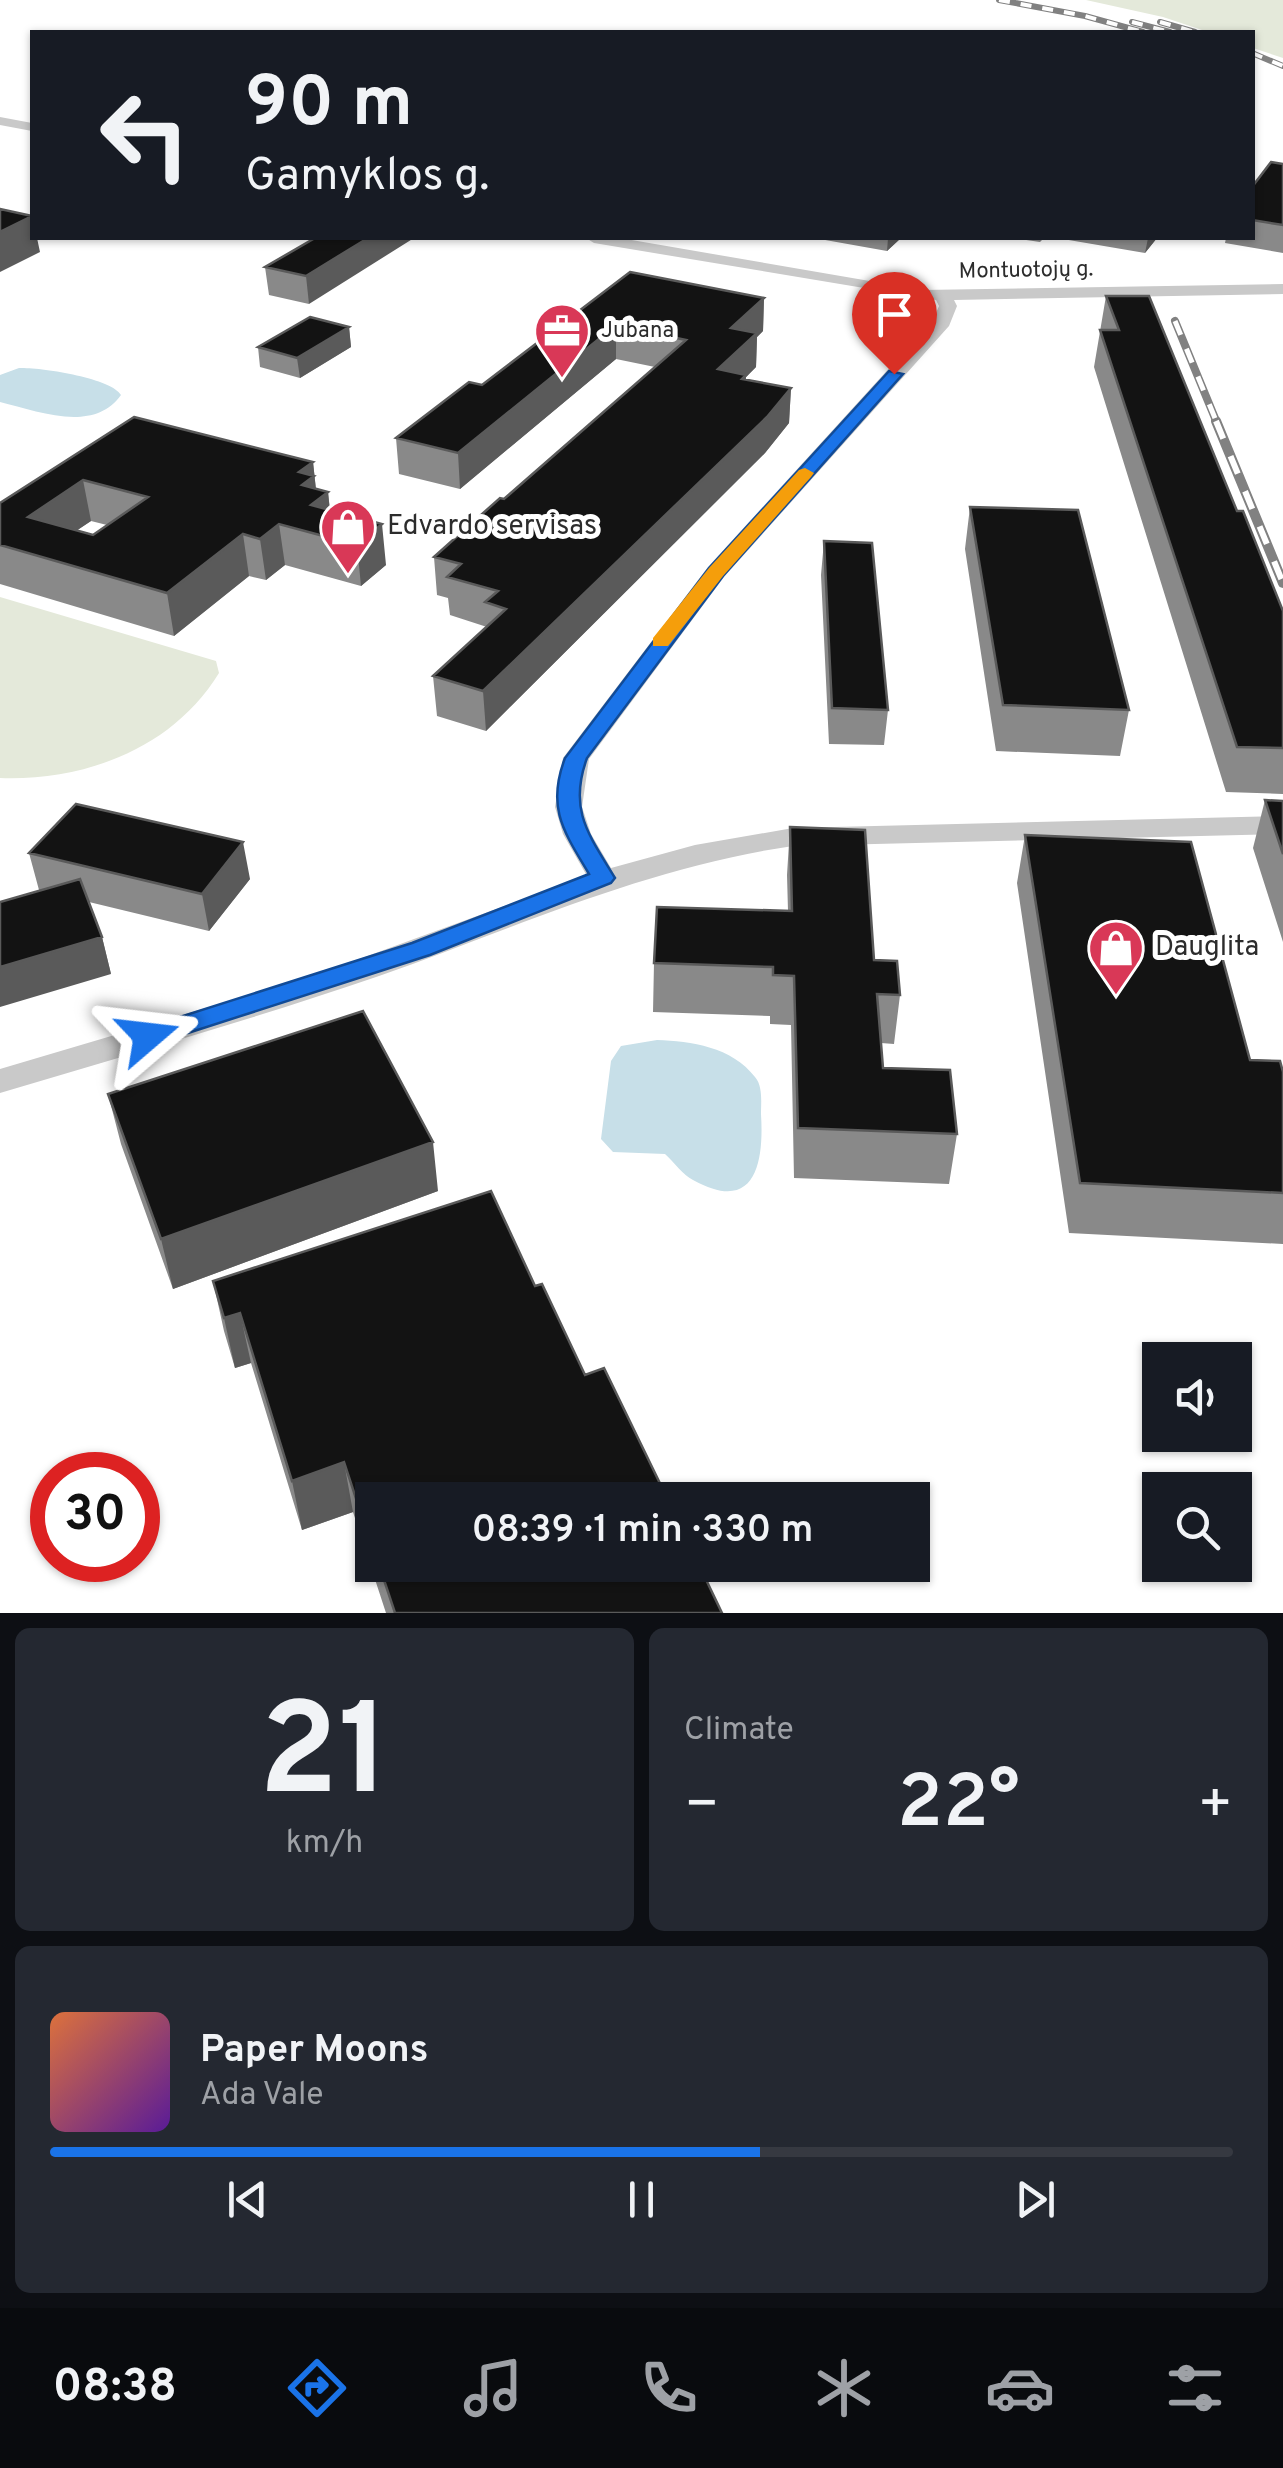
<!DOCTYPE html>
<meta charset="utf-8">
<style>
body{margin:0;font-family:Overpass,sans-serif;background:#242831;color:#f1f3f6;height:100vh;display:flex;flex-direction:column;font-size:38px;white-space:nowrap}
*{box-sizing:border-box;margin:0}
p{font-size:32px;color:#9ea1a6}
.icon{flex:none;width:55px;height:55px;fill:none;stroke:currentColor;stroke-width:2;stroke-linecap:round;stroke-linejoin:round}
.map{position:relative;height:1613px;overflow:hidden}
.sheet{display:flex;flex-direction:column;gap:15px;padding:15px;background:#0d0f14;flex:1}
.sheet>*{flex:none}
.banner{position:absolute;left:30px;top:30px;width:1225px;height:210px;border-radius:0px;box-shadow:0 2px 8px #0004;background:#171b24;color:#f1f3f6;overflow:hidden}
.buttons{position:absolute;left:1142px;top:1342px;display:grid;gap:20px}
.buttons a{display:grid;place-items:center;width:110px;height:110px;border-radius:0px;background:#171b24;box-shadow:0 2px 8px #0004;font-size:50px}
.speed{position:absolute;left:30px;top:1452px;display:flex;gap:20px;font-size:50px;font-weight:700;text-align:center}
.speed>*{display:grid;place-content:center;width:130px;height:130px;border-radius:50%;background:#171b24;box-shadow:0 2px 8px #0004;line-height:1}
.speed .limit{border:15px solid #d22;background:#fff;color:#111}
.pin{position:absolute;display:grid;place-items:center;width:85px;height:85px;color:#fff;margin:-102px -42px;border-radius:50% 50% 50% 0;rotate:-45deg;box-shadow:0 0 10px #0007}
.pin .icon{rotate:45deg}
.me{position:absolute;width:110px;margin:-55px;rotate:73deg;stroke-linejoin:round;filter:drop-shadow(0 0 8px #0008)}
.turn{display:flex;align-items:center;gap:35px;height:210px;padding:0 50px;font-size:45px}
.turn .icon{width:130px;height:130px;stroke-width:2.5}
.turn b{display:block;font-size:70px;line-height:85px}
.big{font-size:75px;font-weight:600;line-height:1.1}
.sheet .widget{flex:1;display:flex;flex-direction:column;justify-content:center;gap:15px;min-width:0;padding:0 35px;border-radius:15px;background:#242831}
.sheet .dial{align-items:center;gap:0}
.dial b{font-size:130px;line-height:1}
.song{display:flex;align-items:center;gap:30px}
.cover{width:120px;height:120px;border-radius:15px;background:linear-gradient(135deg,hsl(20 70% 55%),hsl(270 70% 35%))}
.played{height:10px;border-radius:5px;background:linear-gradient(90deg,#1a73e8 60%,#363941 60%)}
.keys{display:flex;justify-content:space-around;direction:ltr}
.heat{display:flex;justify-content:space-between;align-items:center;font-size:55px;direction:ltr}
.sheet .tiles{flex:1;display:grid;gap:15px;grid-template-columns:1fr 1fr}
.widget:last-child{grid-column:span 2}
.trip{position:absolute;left:355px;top:1482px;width:575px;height:100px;border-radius:0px;background:#171b24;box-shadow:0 2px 8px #0004;font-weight:600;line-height:100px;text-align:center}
.tabs{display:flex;height:160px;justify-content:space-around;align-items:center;background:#090b0e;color:#9ea1a6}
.tabs .icon{width:70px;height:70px}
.tabs .current{color:#1a73e8}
.tabs b{font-size:45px;color:#f1f3f6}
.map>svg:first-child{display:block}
</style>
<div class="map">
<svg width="1283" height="1613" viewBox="0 0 1283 1613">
<rect width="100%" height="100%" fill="#fff"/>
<path fill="#e4e9da" d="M1086 0H1283V58L1253 48 1252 32H1208L1163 17Z
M0 597 216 661 219 673C173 748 86 781 0 778Z"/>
<path fill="#c7dfe8" d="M19 368C39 367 112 378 121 395 93 434 38 411 0 402V375Z
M657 1040C691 1041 732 1047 755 1077 763 1086 761 1103 761 1114 764 1162 756 1215 693 1180 683 1175 674 1162 665 1154L613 1152 601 1139 611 1061 621 1046Z"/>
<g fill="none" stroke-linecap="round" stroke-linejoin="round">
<path fill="#c9c9c9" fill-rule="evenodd" d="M0 117 32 123V131L0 125Z
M586 238H620L922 290 1283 284V294L954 300 957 306 949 326 724 577 589 759 582 807 591 834 611 868 695 845 793 828 1283 816V834L793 846C647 867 517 927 379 976 254 1019 127 1055 0 1093V1069L307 978 587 876 563 834 555 807 563 758 708 567 933 320 939 306 936 300 594 243Z"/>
<g stroke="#818181" stroke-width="6">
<path id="rail-far2" d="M999 0 1085 16 1143 32
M1132 22 1170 32
M1160 22 1195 32
M1252 53 1283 66"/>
</g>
<g stroke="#818181" stroke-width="8">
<path id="rail-far1" d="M1175 321 1217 423"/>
</g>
<g stroke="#818181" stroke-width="10">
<path id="rail" d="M1216 421 1283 583"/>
</g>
<use href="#rail-far2" stroke="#fff" stroke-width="4" stroke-dasharray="11" stroke-linecap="butt"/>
<use href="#rail-far1" stroke="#fff" stroke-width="5" stroke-dasharray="15" stroke-linecap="butt"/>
<use href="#rail" stroke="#fff" stroke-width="6" stroke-dasharray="19" stroke-linecap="butt"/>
</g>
<path fill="#898989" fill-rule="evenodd" d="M1283 164V253L1225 243 1226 238H1252V187Z
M315 238 309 304 269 295 265 267Z
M814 238H901L887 251Z
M1012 238H1044L1040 242Z
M1057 238H1157L1145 253Z
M630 272 764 298 763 331 757 337 756 367 746 377V379L791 388 789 423 765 453 486 731 437 716 433 676 487 627 450 615 448 598 437 595 434 557 504 499 655 367 616 359 460 489 399 474 396 438 482 385Z
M1106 296 1237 511 1283 611V794L1226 792 1094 367Z
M349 327 351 347 300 378 260 367 258 347Z
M134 417 313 462 316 489 328 492 330 510 386 565 361 586 285 565 266 580 249 576 174 636 0 584V503ZM91 521 107 525 93 535 77 530Z
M970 507 1129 710 1120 756 996 751 965 549Z
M824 541 888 710 884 745 829 744 821 575Z
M1265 800 1283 801V942L1253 848Z
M790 827 874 960 900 995 894 1044 881 1043 883 1068 957 1134 949 1184 794 1178 791 1025 770 1024V1016L653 1012 654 963 788 911 787 875Z
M1025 835 1250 1060 1283 1072V1244L1069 1233 1017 883Z
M29 853 250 879 209 931 89 902 102 937 111 974 41 890H39Z
M108 1094 438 1191 173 1289 121 1144Z
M213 1281 372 1500V1565H699L722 1613H386L353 1512 302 1530 251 1363 235 1368 224 1331Z"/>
<path fill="#5a5a5a" d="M32 216V238H37L40 252 0 272V232Z
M368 238H414L309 304 306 276Z
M888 238H901L887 251Z
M1148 238H1157L1145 253Z
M764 298 763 331 757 337 756 367 746 377 744 409 718 369 731 328Z
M616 325V359L460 489 458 453Z
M349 327 351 347 300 378 297 358Z
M791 388 789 423 765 453 486 731 483 691Z
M313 462 317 500 328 492 332 532 313 521 299 472Z
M83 480 91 521 39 556 28 517Z
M279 524 285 565 266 580 260 539Z
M382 524 386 565 361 586 357 545Z
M243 534 249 576 174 636 167 593Z
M243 842 250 879 209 931 202 894Z
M102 937 111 974 0 1007V967Z
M433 1142 438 1191 173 1289 161 1239Z
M240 1313 251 1363 235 1368 224 1318Z
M344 1462 353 1512 302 1530 292 1481Z"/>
<path fill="#131313" stroke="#5a5a5a" stroke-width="2.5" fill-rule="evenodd" d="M1271 162 1283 164V225L1252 220V187Z
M0 209 32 216 0 232Z
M315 238H368L306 276 265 267Z
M630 272 764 298 731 328 757 333 718 369 746 375 742 379 791 388 767 417 483 691 433 676 506 609 485 602 498 591 447 577 461 564 434 557 500 498 504 499 686 340 616 325 458 453 396 438 469 382 482 385Z
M1106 296H1149L1237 511H1243L1283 611V748L1237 747 1100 330H1119Z
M310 317 349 327 297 358 258 347Z
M134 417 313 462 299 472 314 476 302 485 328 492 311 505 382 524 357 545 279 524 260 539 243 534 167 593 0 545V503ZM83 480 148 497 93 535 28 517Z
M970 507 1078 510 1129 710 1003 705Z
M824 541 872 543 888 710 832 708Z
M1265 800 1283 801V854Z
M76 804 243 842 202 894 29 853Z
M790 827 865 830 874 960 897 961 900 995 877 994 883 1068 950 1070 957 1134 798 1128 794 976 773 975V967L654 963 657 907 792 911Z
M1025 835 1191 842 1250 1060 1280 1061 1283 1072V1193L1080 1183Z
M80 879 102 937 0 967V902Z
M363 1011 433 1142 161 1239 108 1094Z
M491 1191 535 1286 542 1284 585 1375 604 1368 668 1500H372V1547L344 1462 292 1481 240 1313 224 1318 213 1281Z
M379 1565H699L722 1613H395Z"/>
<path fill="#1a73e8" stroke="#114b97" stroke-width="2.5" d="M889 371 903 374 723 576 587 758C568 810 589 835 615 878L611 883 430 955 157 1043H139L135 1036 139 1030 412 943 589 874C564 832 546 808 565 758L709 568Z"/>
<path fill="#f59e0b" d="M805 468 814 473 811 477 723 576 668 646H653V638L709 568 799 470Z"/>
<defs>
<g id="office-pin" transform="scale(2.875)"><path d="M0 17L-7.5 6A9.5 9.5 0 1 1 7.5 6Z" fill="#d93857" stroke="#fff"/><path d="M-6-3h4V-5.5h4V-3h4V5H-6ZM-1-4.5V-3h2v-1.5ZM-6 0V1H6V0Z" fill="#fff"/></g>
<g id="shop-pin" transform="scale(2.875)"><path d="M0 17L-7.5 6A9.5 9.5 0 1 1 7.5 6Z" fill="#d93857" stroke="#fff"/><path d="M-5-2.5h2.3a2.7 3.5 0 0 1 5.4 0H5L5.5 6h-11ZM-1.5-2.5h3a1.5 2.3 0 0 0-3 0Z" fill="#fff"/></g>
</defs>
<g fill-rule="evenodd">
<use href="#office-pin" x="562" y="331"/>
<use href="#shop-pin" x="348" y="527"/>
<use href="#shop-pin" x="1116" y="948"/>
</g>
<g text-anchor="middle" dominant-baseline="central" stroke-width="10" stroke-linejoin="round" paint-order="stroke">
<g font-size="22" fill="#2c2c2c" stroke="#fff">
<text transform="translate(1026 271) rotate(-1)">Montuotojų g.</text>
</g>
<g font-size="22" fill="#2c2c2c" stroke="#fff" text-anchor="start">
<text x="601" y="331">Jubana</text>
</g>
<g font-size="28" fill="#2c2c2c" stroke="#fff" text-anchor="start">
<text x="387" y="527">Edvardo servisas</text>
<text x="1155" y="948">Dauglita</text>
</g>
</g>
</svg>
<div class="buttons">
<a><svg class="icon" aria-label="sound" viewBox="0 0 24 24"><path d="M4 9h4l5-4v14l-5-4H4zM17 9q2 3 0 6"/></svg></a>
<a><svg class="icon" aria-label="search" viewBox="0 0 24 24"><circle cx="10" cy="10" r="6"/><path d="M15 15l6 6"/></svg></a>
</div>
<div class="speed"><div class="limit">30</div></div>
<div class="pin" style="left:894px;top:374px;background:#d93025"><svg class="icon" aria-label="arrive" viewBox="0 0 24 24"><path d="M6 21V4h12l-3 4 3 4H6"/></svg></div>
<svg class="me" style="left:148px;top:1036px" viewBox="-20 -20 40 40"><path d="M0-17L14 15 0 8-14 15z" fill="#1a73e8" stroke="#fff" stroke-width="4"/></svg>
<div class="trip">08:39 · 1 min · 330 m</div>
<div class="banner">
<div class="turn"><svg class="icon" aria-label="left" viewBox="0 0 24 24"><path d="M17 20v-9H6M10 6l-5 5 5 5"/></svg><div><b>90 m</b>Gamyklos g.</div></div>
</div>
</div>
<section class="sheet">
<div class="tiles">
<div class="widget dial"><b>21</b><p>km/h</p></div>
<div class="widget"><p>Climate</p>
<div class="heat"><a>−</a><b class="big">22°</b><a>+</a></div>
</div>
<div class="widget">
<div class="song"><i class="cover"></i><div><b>Paper Moons</b><p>Ada Vale</p></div></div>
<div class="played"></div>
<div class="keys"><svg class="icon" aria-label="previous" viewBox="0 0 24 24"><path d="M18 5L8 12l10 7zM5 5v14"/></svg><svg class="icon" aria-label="pause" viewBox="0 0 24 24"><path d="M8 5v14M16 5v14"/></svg><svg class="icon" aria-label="next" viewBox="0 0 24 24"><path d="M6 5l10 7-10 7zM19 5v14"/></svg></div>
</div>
</div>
</section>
<nav class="tabs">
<b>08:38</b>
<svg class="icon current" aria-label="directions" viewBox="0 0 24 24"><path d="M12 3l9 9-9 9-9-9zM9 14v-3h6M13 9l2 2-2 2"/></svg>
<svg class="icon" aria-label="music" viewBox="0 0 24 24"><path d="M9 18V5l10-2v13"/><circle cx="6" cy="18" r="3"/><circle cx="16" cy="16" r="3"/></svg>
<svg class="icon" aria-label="phone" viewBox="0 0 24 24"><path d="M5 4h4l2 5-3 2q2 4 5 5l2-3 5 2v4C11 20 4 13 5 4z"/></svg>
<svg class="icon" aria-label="climate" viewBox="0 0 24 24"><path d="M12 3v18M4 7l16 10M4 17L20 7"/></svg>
<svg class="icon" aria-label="car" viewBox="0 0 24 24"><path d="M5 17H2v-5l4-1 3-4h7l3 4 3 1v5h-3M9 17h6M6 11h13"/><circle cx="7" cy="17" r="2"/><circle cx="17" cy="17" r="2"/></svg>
<svg class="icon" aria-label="filters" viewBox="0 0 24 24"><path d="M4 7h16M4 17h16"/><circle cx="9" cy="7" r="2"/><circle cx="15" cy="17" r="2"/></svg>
</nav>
